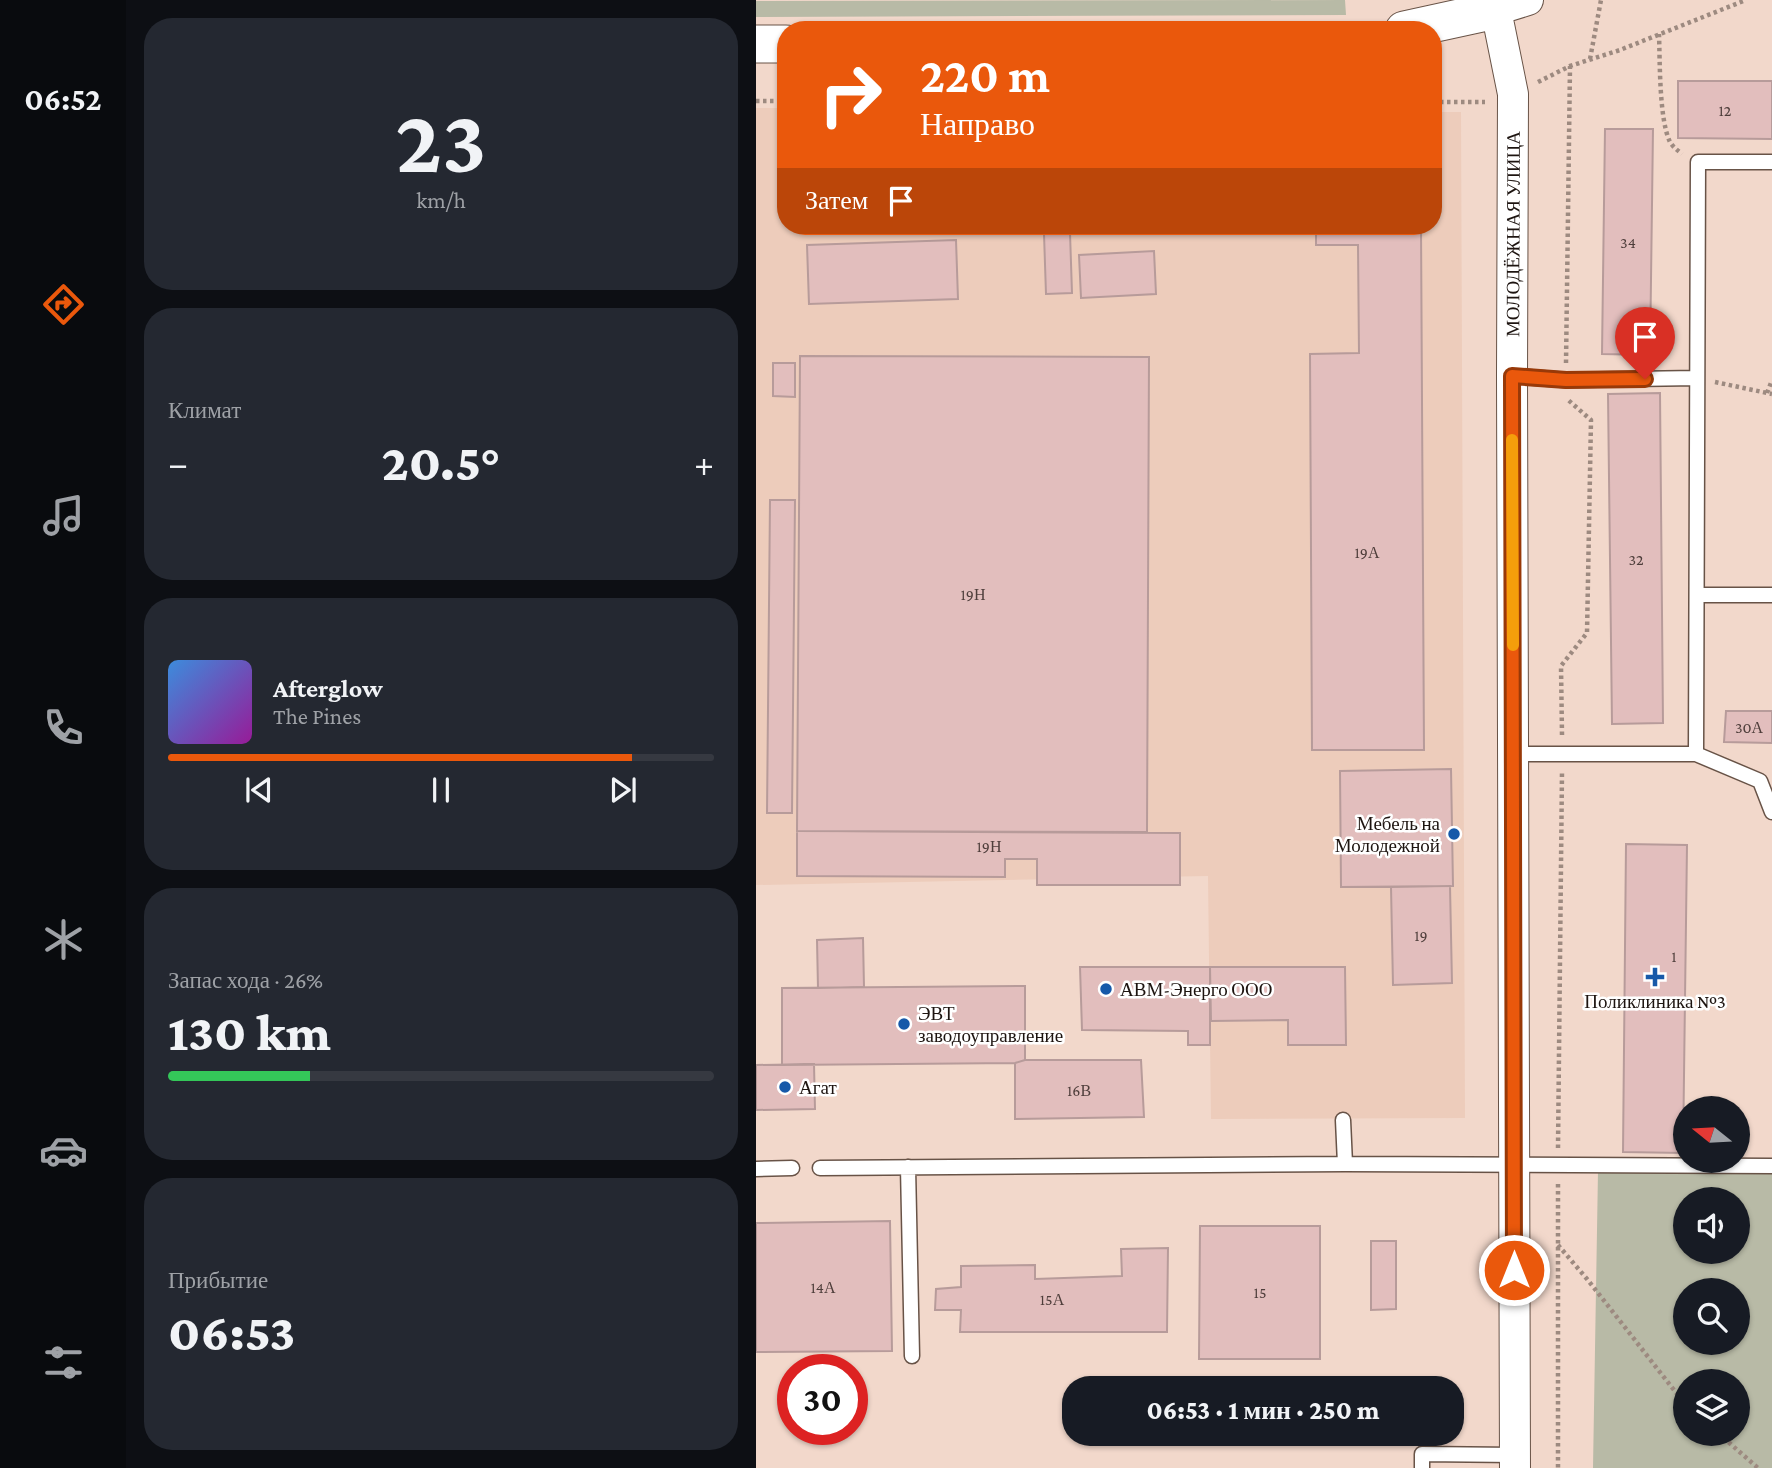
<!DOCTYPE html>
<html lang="ru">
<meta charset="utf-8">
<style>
body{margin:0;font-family:"Crimson Pro",serif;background:#242831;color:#f1f3f6;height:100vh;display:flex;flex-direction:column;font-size:26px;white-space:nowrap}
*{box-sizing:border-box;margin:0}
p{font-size:23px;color:#9ea1a6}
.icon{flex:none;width:38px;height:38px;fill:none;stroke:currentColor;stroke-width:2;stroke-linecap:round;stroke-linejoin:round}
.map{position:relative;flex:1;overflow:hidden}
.side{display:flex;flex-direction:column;gap:18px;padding:18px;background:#0d0f14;width:630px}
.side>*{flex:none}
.top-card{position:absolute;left:21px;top:21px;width:665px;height:214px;border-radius:28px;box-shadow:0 2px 5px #0004;background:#ea580c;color:#fff;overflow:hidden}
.needle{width:46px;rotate:288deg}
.tools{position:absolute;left:917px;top:1096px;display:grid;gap:14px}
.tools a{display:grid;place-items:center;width:77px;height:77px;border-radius:50%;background:#171b24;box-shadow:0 2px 5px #0004;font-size:35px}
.speed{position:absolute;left:21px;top:1354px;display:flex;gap:14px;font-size:35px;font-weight:700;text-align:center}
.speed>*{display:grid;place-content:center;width:91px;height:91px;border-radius:50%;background:#171b24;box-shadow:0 2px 5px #0004;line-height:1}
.speed .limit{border:10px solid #d22;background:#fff;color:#111}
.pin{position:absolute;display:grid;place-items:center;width:60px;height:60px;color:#fff;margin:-72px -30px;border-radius:50% 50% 50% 0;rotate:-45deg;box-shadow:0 0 7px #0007}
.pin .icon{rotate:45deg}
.me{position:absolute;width:77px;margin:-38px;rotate:0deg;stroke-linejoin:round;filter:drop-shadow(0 0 5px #0008)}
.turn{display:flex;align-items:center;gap:24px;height:147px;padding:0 28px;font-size:32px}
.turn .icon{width:91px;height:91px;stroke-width:2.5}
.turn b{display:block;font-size:49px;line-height:60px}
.then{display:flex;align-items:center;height:66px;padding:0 28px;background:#0003;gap:14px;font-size:26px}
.big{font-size:52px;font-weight:800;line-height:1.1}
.side .widget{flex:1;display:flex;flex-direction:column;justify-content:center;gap:10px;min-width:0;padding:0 24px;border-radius:28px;background:#242831}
.side .dial{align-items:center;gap:0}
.dial b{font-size:91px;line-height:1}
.song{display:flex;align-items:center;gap:21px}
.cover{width:84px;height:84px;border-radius:10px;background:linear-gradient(135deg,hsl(210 70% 55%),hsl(300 70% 35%))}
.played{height:7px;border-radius:4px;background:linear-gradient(90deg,#ea580c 85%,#363941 85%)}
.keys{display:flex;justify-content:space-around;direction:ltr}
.heat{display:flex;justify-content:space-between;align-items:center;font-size:38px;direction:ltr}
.charge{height:10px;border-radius:5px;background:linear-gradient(90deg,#34c759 26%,#363941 0)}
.trip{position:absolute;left:306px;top:1376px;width:402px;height:70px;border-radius:28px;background:#171b24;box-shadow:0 2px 5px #0004;font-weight:800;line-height:70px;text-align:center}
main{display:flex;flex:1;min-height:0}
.menu{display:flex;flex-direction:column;width:126px;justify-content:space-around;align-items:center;background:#090b0e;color:#9ea1a6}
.menu .icon{width:49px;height:49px}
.menu .selected{color:#ea580c}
.menu b{font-size:32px;color:#f1f3f6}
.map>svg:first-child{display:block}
</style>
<main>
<nav class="menu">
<b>06:52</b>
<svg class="icon selected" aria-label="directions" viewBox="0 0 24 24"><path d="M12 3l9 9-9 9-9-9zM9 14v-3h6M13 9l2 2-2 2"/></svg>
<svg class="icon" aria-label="music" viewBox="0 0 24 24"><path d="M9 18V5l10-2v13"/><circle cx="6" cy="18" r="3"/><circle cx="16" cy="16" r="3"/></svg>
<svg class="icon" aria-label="phone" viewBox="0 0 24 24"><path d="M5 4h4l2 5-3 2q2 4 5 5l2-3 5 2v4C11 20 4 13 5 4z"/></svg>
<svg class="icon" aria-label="climate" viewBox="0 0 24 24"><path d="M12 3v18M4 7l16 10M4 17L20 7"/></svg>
<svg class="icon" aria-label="car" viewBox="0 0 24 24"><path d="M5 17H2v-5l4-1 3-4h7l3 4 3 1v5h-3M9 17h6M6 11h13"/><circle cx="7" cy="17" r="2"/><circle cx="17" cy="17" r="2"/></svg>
<svg class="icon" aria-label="filters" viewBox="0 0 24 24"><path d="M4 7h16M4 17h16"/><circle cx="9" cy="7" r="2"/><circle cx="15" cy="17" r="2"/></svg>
</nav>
<section class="side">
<div class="widget dial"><b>23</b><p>km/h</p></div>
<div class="widget"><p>Климат</p>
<div class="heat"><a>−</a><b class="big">20.5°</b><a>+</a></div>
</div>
<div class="widget">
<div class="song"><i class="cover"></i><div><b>Afterglow</b><p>The Pines</p></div></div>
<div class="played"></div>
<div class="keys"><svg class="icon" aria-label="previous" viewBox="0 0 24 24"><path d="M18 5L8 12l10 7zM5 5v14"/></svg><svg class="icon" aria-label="pause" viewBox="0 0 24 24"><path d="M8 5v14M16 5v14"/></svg><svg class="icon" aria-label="next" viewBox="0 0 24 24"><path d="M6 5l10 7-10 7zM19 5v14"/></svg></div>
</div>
<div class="widget"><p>Запас хода · 26%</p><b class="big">130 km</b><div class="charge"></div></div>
<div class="widget"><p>Прибытие</p><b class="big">06:53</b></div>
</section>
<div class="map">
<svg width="1016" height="1468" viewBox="0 0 1016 1468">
<rect width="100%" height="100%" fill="#f2d8cb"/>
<path fill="#edccbb" d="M0 108H30V226H677V112H705L709 1118 455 1119 452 876 0 885Z"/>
<path fill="#b8baa6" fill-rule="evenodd" d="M589 0 590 15 0 17V1Z
M842 1171 1016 1173V1468H837ZM929 1199H982V1251H929ZM929 1290H982V1342H929ZM929 1381H982V1433H929Z"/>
<path fill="#e2bebd" stroke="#b79b9a" stroke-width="2" d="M922 81H1016V139L922 138Z
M849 129H897L894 355 846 354Z
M560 226H665L668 750H556L554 354 603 353 602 245H560Z
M314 233 316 293 290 294 288 234Z
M200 240 202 299 53 304 51 245Z
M398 251 400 294 325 298 323 255Z
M44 356 393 357 391 832 41 831Z
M17 363H39V397L17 396Z
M904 393 907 723 856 724 852 394Z
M14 500H39L36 813H11Z
M970 711H1016V743L968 742Z
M695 769 697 886 585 887 584 771Z
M41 831 424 833V885H281V859H249V877L41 876Z
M870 844 931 845 927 1153 867 1152Z
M694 886 696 983 637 985 635 887Z
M107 938 108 987 62 988 61 940Z
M324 967H454V1045H432V1031L326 1030Z
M454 967H589L590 1045H532V1020L455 1021Z
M269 986V1060L259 1063 26 1065V988Z
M269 1060H385L388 1117 259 1119V1063Z
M58 1064 59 1109 0 1110V1065Z
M134 1221 136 1351 0 1352V1223Z
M444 1226H564V1359H443Z
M615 1241H640V1309L615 1310Z
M412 1248 411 1332H204L205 1310H179L180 1289 205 1287V1266L279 1265V1279L366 1276 365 1249Z"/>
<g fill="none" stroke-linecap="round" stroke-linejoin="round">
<g stroke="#685347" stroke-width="17">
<path id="service" d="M756 376 810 380 941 378
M941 595H1016
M758 754H940L942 162H1016
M940 754 1004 781 1016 812
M587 1120 589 1164
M152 1167 156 1356
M64 1168 589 1164 1016 1166
M0 1169 36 1168
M666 1468V1454L759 1455"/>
</g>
<g stroke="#685347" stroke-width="32">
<g id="minor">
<path id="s1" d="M759 1468 756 376 757 94 740 10 772 0"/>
</g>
</g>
<g stroke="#685347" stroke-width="39">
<path id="tertiary" d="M648 30 740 10 748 0
M0 44H30"/>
</g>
<path stroke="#9d8a80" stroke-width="4.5" stroke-dasharray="3.5 3.5" stroke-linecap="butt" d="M903 34C904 62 903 119 914 142 917 147 921 150 926 154
M834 59 845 0
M782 82 814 66 864 50 990 0
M0 101H30
M677 102H729
M810 363 814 66
M959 382 1016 394
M1011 393 1016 380
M806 735 805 666 831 633 835 420 811 399
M802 1148 806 771
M802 1184V1468
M802 1245 831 1279 929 1404
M962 1433 1002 1468"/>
<use href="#service" stroke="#fff" stroke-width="14"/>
<use href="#minor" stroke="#fff" stroke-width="30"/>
<use href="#tertiary" stroke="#fff" stroke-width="37"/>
</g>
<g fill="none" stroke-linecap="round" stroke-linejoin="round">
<g stroke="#983908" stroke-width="18">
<path id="route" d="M758 1270 756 376 810 380 889 379"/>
</g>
<use href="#route" stroke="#ea580c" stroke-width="12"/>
<path stroke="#f59e0b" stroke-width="12" d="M756 440 757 645"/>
</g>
<g fill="#1659a9" stroke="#fff" stroke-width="2.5">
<circle cx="698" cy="834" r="7"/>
<path d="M895.5 966.5h7v7h7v7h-7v7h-7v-7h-7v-7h7z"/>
<circle cx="350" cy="989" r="7"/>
<circle cx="148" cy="1024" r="7"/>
<circle cx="29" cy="1087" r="7"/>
</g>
<g text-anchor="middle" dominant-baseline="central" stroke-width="5" stroke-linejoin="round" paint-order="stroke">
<g font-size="16" fill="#4e3e3b">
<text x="969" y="110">12</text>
<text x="872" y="242">34</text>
<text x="611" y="552">19А</text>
<text x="880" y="559">32</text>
<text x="217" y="594">19Н</text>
<text x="993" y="727">30А</text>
<text x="233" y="846">19Н</text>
<text x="665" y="935">19</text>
<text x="918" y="956">1</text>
<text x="323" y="1090">16В</text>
<text x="67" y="1287">14А</text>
<text x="504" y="1292">15</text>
<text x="296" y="1299">15А</text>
</g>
<g font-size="19" fill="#1d1410" stroke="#fff">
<text stroke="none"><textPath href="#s1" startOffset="1234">МОЛОДЁЖНАЯ УЛИЦА</textPath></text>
</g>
<g font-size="19" fill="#1d1410" stroke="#fff" text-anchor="start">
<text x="684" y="823" text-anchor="end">Мебель на<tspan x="684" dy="22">Молодежной</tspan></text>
<text x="364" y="989">АВМ-Энерго ООО</text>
<text x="899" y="1001" text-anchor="middle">Поликлиника №3</text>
<text x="162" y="1013">ЭВТ<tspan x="162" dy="22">заводоуправление</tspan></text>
<text x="43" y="1087">Агат</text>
</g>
</g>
</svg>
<div class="tools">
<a><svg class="needle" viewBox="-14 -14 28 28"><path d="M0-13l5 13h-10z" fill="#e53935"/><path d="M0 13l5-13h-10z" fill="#9ea1a6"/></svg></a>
<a><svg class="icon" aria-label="sound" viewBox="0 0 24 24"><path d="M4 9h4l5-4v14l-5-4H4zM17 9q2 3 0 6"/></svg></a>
<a><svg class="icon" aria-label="search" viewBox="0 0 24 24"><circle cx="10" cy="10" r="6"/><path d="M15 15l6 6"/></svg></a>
<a><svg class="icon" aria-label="layers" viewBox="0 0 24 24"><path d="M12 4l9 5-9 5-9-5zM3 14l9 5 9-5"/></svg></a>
</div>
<div class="speed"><div class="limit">30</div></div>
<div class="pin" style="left:889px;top:379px;background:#d93025"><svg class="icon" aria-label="arrive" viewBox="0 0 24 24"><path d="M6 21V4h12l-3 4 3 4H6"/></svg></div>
<svg class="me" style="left:758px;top:1270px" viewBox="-20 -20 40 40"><circle r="17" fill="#ea580c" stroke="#fff" stroke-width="3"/><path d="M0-11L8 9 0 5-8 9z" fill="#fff"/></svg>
<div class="trip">06:53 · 1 мин · 250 m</div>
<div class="top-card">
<div class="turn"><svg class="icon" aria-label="right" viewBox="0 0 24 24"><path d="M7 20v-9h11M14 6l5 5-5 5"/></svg><div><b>220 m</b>Направо</div></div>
<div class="then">Затем<svg class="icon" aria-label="arrive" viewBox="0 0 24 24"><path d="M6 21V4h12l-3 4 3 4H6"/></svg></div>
</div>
</div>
</main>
